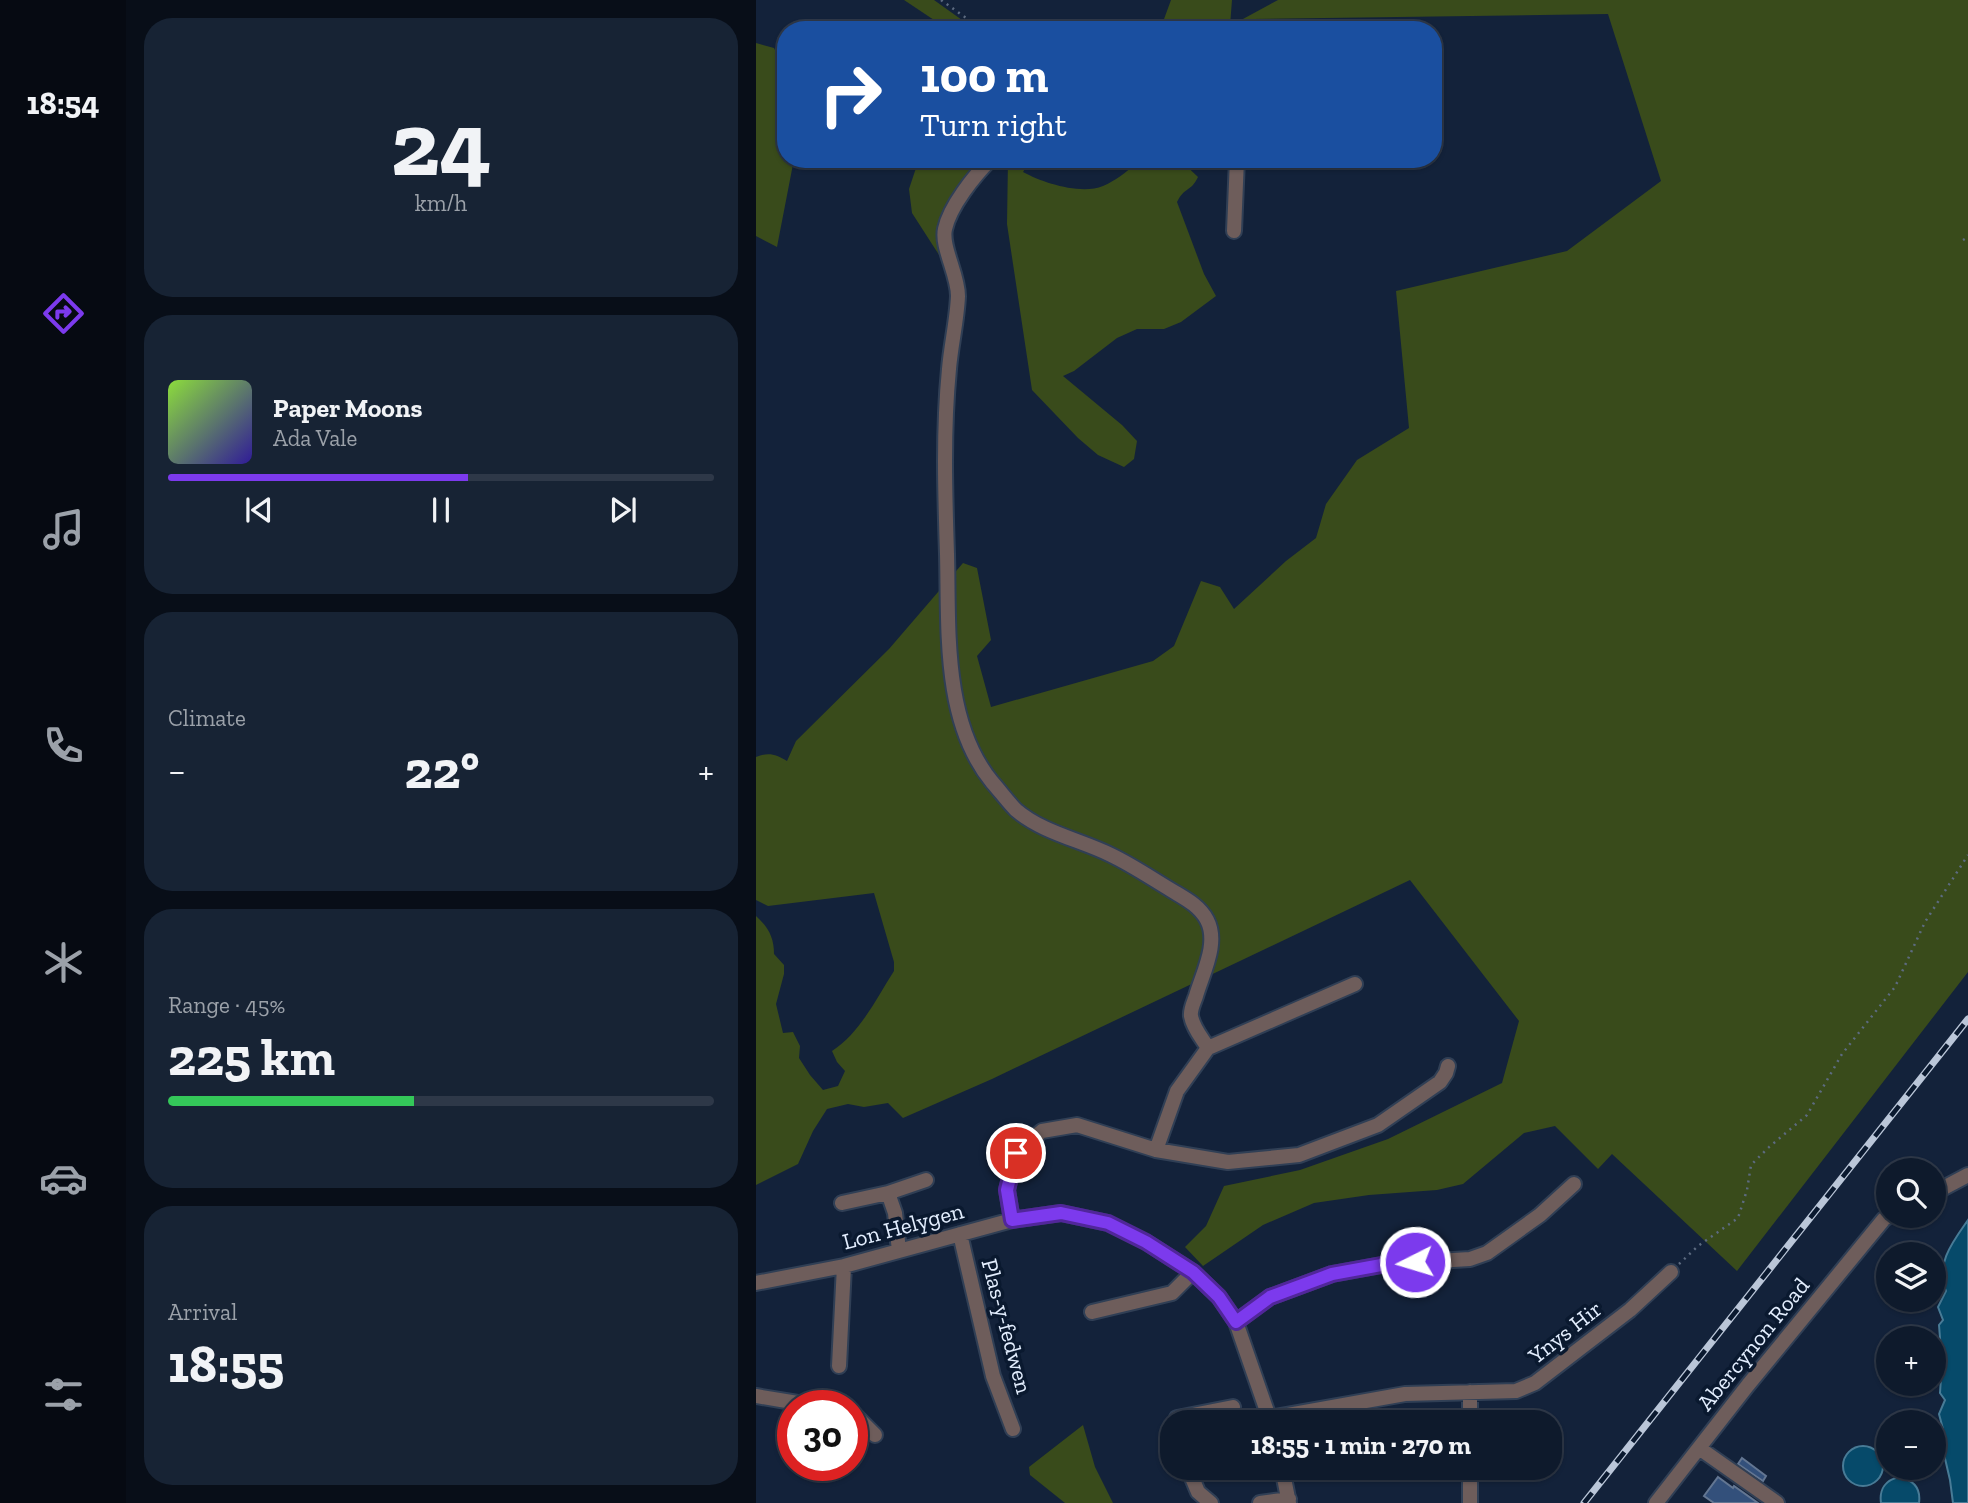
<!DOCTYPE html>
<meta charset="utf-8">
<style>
body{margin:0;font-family:"Zilla Slab",serif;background:#172334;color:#f1f3f6;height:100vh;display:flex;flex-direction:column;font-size:26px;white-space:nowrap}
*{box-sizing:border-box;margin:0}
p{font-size:23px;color:#9ba1a9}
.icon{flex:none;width:38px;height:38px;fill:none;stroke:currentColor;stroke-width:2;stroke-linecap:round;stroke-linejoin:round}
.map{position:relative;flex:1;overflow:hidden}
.sheet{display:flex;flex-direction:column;gap:18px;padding:18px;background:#080e18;width:630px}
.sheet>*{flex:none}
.hud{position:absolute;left:21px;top:21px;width:665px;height:147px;border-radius:28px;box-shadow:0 2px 5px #0004,0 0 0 2px #2e3848;background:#1a4fa0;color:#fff;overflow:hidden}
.buttons{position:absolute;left:1120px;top:1158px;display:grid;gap:14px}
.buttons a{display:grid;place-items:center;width:70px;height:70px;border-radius:50%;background:#0e1a2c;box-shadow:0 2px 5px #0004,0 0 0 2px #2e3848;font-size:35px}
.speed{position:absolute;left:21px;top:1390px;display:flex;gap:14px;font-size:35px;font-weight:700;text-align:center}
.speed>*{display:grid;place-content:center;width:91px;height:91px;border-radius:50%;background:#0e1a2c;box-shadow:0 2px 5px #0004,0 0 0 2px #2e3848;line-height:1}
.speed .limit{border:10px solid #d22;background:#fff;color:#111}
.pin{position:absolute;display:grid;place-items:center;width:60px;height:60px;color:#fff;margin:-30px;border:4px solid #fff;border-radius:50%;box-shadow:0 2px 7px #0007}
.me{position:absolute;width:77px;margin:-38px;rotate:265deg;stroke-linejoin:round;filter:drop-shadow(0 0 5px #0008)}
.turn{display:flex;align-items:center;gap:24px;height:147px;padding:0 28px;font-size:32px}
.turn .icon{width:91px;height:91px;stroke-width:2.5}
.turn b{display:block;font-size:49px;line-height:60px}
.big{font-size:52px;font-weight:700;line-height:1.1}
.sheet .widget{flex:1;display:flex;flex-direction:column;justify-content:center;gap:10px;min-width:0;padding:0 24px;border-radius:28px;background:#172334}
.sheet .dial{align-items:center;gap:0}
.dial b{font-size:91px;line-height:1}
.song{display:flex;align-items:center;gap:21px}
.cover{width:84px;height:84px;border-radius:10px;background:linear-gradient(135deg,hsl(90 70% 55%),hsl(250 70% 35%))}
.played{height:7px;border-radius:4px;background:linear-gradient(90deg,#7c3aed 55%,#2e3848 55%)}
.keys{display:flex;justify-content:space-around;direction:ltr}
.heat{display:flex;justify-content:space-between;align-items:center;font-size:38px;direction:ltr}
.charge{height:10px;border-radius:5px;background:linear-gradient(90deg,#34c759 45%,#2e3848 0)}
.trip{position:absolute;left:404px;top:1410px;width:402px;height:70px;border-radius:28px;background:#0e1a2c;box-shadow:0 2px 5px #0004,0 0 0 2px #2e3848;font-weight:700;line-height:70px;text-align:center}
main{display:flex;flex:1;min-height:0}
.tabs{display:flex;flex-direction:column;width:126px;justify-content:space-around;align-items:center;background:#060a12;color:#9ba1a9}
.tabs .icon{width:49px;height:49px}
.tabs .current{color:#7c3aed}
.tabs b{font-size:32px;color:#f1f3f6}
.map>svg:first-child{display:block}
</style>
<main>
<nav class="tabs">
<b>18:54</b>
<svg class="icon current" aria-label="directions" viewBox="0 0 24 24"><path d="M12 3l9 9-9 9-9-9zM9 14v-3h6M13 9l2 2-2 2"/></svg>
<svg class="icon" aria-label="music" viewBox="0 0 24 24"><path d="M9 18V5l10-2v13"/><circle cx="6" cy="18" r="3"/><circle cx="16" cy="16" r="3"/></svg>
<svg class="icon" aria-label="phone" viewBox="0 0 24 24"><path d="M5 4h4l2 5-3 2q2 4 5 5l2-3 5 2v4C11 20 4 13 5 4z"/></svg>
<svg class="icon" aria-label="climate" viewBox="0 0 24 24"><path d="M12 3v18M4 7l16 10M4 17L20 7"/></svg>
<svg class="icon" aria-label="car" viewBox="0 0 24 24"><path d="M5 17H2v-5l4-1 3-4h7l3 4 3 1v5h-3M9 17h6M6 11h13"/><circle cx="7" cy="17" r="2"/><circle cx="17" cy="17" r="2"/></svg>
<svg class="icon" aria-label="filters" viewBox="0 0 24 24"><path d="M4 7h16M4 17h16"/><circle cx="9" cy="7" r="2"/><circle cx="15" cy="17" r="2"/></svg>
</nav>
<section class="sheet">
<div class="widget dial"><b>24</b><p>km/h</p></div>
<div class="widget">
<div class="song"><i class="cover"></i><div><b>Paper Moons</b><p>Ada Vale</p></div></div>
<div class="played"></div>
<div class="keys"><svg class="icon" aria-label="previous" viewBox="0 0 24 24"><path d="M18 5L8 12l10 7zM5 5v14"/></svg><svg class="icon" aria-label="pause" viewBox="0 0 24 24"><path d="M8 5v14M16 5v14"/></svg><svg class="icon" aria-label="next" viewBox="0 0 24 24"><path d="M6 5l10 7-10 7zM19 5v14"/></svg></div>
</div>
<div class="widget"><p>Climate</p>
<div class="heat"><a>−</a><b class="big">22°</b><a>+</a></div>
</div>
<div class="widget"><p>Range · 45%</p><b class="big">225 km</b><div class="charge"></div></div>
<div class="widget"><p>Arrival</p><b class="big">18:55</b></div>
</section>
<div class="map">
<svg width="1212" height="1503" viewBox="0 0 1212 1503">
<rect width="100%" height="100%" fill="#13223a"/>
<path fill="#394b1b" d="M148 0H178L220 30H193Z
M415 0H476L474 26 522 0H1212V972L981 1271 856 1154 842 1169 799 1126 768 1133 707 1184 681 1190 613 1195 558 1203 507 1225 447 1266 429 1247 450 1226 468 1186 544 1170 632 1139 746 1083 763 1021 654 880 236 1079 147 1118 132 1103 108 1107 92 1104 71 1109 57 1131 42 1164 0 1185V916C12 927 18 937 18 954L28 965V974L20 1004 27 1033 37 1032 44 1046 43 1058 54 1075 67 1090 82 1086 89 1071 81 1062 76 1051C104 1033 120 999 138 971V962L118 893 12 906 0 900V757C12 752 20 754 31 761L40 741 133 649 207 563 221 568 235 640 221 656 235 707 397 661 418 646 445 581 464 587 478 609 530 561 560 538 570 504 601 460 653 428 640 291 811 251 905 181 852 14 497 19 484 27H474L472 30H404Z
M0 43 18 48 24 60V70L30 73V159H38L21 247 0 236Z
M163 159H232L183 240 185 258 156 213 153 189Z
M252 159H275L267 172C287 183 325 195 347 186 359 181 370 172 380 164L382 159H423L442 177C435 192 428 187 421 202L448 274 460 296 425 322 408 329H381L361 338 318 371 307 376 366 425 381 441 378 459 368 467 342 455 322 438 276 390 251 224Z
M327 1425 339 1467 357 1503H309L274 1475 273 1467Z"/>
<path fill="#064a6a" stroke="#487b96" stroke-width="2" d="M1212 1220V1503H1197L1194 1480 1184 1437 1187 1429 1183 1414 1189 1400 1184 1393 1186 1363 1183 1325 1187 1320 1182 1307 1190 1291C1178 1265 1198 1240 1212 1220Z
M1087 1466a20 20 0 1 1 40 0a20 20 0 1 1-40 0Z
M1143 1477C1158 1480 1165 1488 1163 1503H1125C1123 1489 1130 1480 1143 1477Z"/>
<path fill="#33507b" stroke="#637692" stroke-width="2" d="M986 1458 1010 1476 1007 1481 982 1464Z
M962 1477 977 1488 978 1486 1002 1503H958L948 1496Z"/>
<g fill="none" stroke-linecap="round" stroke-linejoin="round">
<g stroke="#303f55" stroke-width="18">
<path id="minor" d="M235 159C218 176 194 206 189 229 185 247 202 274 202 296 201 320 195 345 193 369 187 431 189 492 191 554 193 627 186 721 236 782 244 791 252 802 260 810 287 833 325 840 355 855 376 865 395 878 415 890 428 898 443 905 451 920 463 943 447 972 440 996 438 1002 434 1010 435 1016 437 1028 446 1038 452 1048
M478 231 481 159
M400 1150 421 1091 452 1048 599 984
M132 1193 170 1180
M1178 1193 1212 1175
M86 1203 132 1193 139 1213 143 1251
M256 1220 251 1190 260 1153 286 1131 321 1125 400 1150 472 1162 543 1155 622 1125 684 1082 690 1073 692 1066
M204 1234 237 1376 257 1429
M0 1283 88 1266 256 1220 305 1213 352 1223 390 1242 437 1272 463 1297 480 1322 515 1423
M336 1312 416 1293 437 1272
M480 1322 514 1297 576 1274 631 1264 714 1259 731 1253 784 1215 818 1184
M83 1366 88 1266
M0 1396 54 1405
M96 1412 119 1435
M514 1418 649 1394 760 1391 779 1383 874 1310 915 1272
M420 1423 421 1418 477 1407
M714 1423V1392
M943 1448 1021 1503
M432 1468 442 1492 455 1503
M526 1468 533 1503
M504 1503 533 1499
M714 1503V1468
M900 1503 992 1385 1128 1219 1133 1216"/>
</g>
<path stroke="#5d6b80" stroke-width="2.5" stroke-dasharray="2 5" stroke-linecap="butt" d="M185 0 227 30
M1207 240 1212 237
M923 1264 942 1246 982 1218 991 1190 995 1165 1012 1148 1051 1115 1086 1054 1139 987 1169 922 1212 855"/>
<use href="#minor" stroke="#6e5d5b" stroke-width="14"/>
<g stroke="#bac6d8" stroke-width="7">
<path id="rail" d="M828 1503 1212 1019"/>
</g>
<use href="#rail" stroke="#0a192f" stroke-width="4.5" stroke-dasharray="13" stroke-linecap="butt"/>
</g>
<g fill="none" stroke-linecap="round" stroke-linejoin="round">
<g stroke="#51269a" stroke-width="18">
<path id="route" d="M260 1153 251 1190 256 1220 305 1213 352 1223 390 1242 437 1272 463 1297 480 1322 514 1297 576 1274 631 1264 659 1262"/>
</g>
<use href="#route" stroke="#7c3aed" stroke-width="12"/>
</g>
<g text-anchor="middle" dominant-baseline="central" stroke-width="7" stroke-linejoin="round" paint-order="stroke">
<g font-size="23" fill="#e3eefe" stroke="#0a192f">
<text transform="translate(147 1226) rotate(-15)">Lon Helygen</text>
<text transform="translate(251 1326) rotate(75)">Plas-y-fedwen</text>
<text transform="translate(809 1332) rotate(-38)">Ynys Hir</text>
<text transform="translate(997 1344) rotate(-51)">Abercynon Road</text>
</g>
</g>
</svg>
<div class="buttons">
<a><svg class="icon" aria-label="search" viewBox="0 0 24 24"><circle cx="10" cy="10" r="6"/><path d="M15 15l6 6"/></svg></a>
<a><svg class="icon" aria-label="layers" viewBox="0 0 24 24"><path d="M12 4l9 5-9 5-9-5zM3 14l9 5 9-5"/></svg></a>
<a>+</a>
<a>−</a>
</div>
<div class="speed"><div class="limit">30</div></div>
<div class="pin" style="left:260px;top:1153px;background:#d93025"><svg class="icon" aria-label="arrive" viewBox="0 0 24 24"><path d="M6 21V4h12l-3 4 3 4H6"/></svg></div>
<svg class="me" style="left:659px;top:1262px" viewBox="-20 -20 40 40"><circle r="17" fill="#7c3aed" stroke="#fff" stroke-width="3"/><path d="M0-11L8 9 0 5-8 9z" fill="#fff"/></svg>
<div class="trip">18:55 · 1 min · 270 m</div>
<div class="hud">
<div class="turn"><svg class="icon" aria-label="right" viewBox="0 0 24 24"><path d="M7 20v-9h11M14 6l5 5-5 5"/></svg><div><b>100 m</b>Turn right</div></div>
</div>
</div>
</main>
